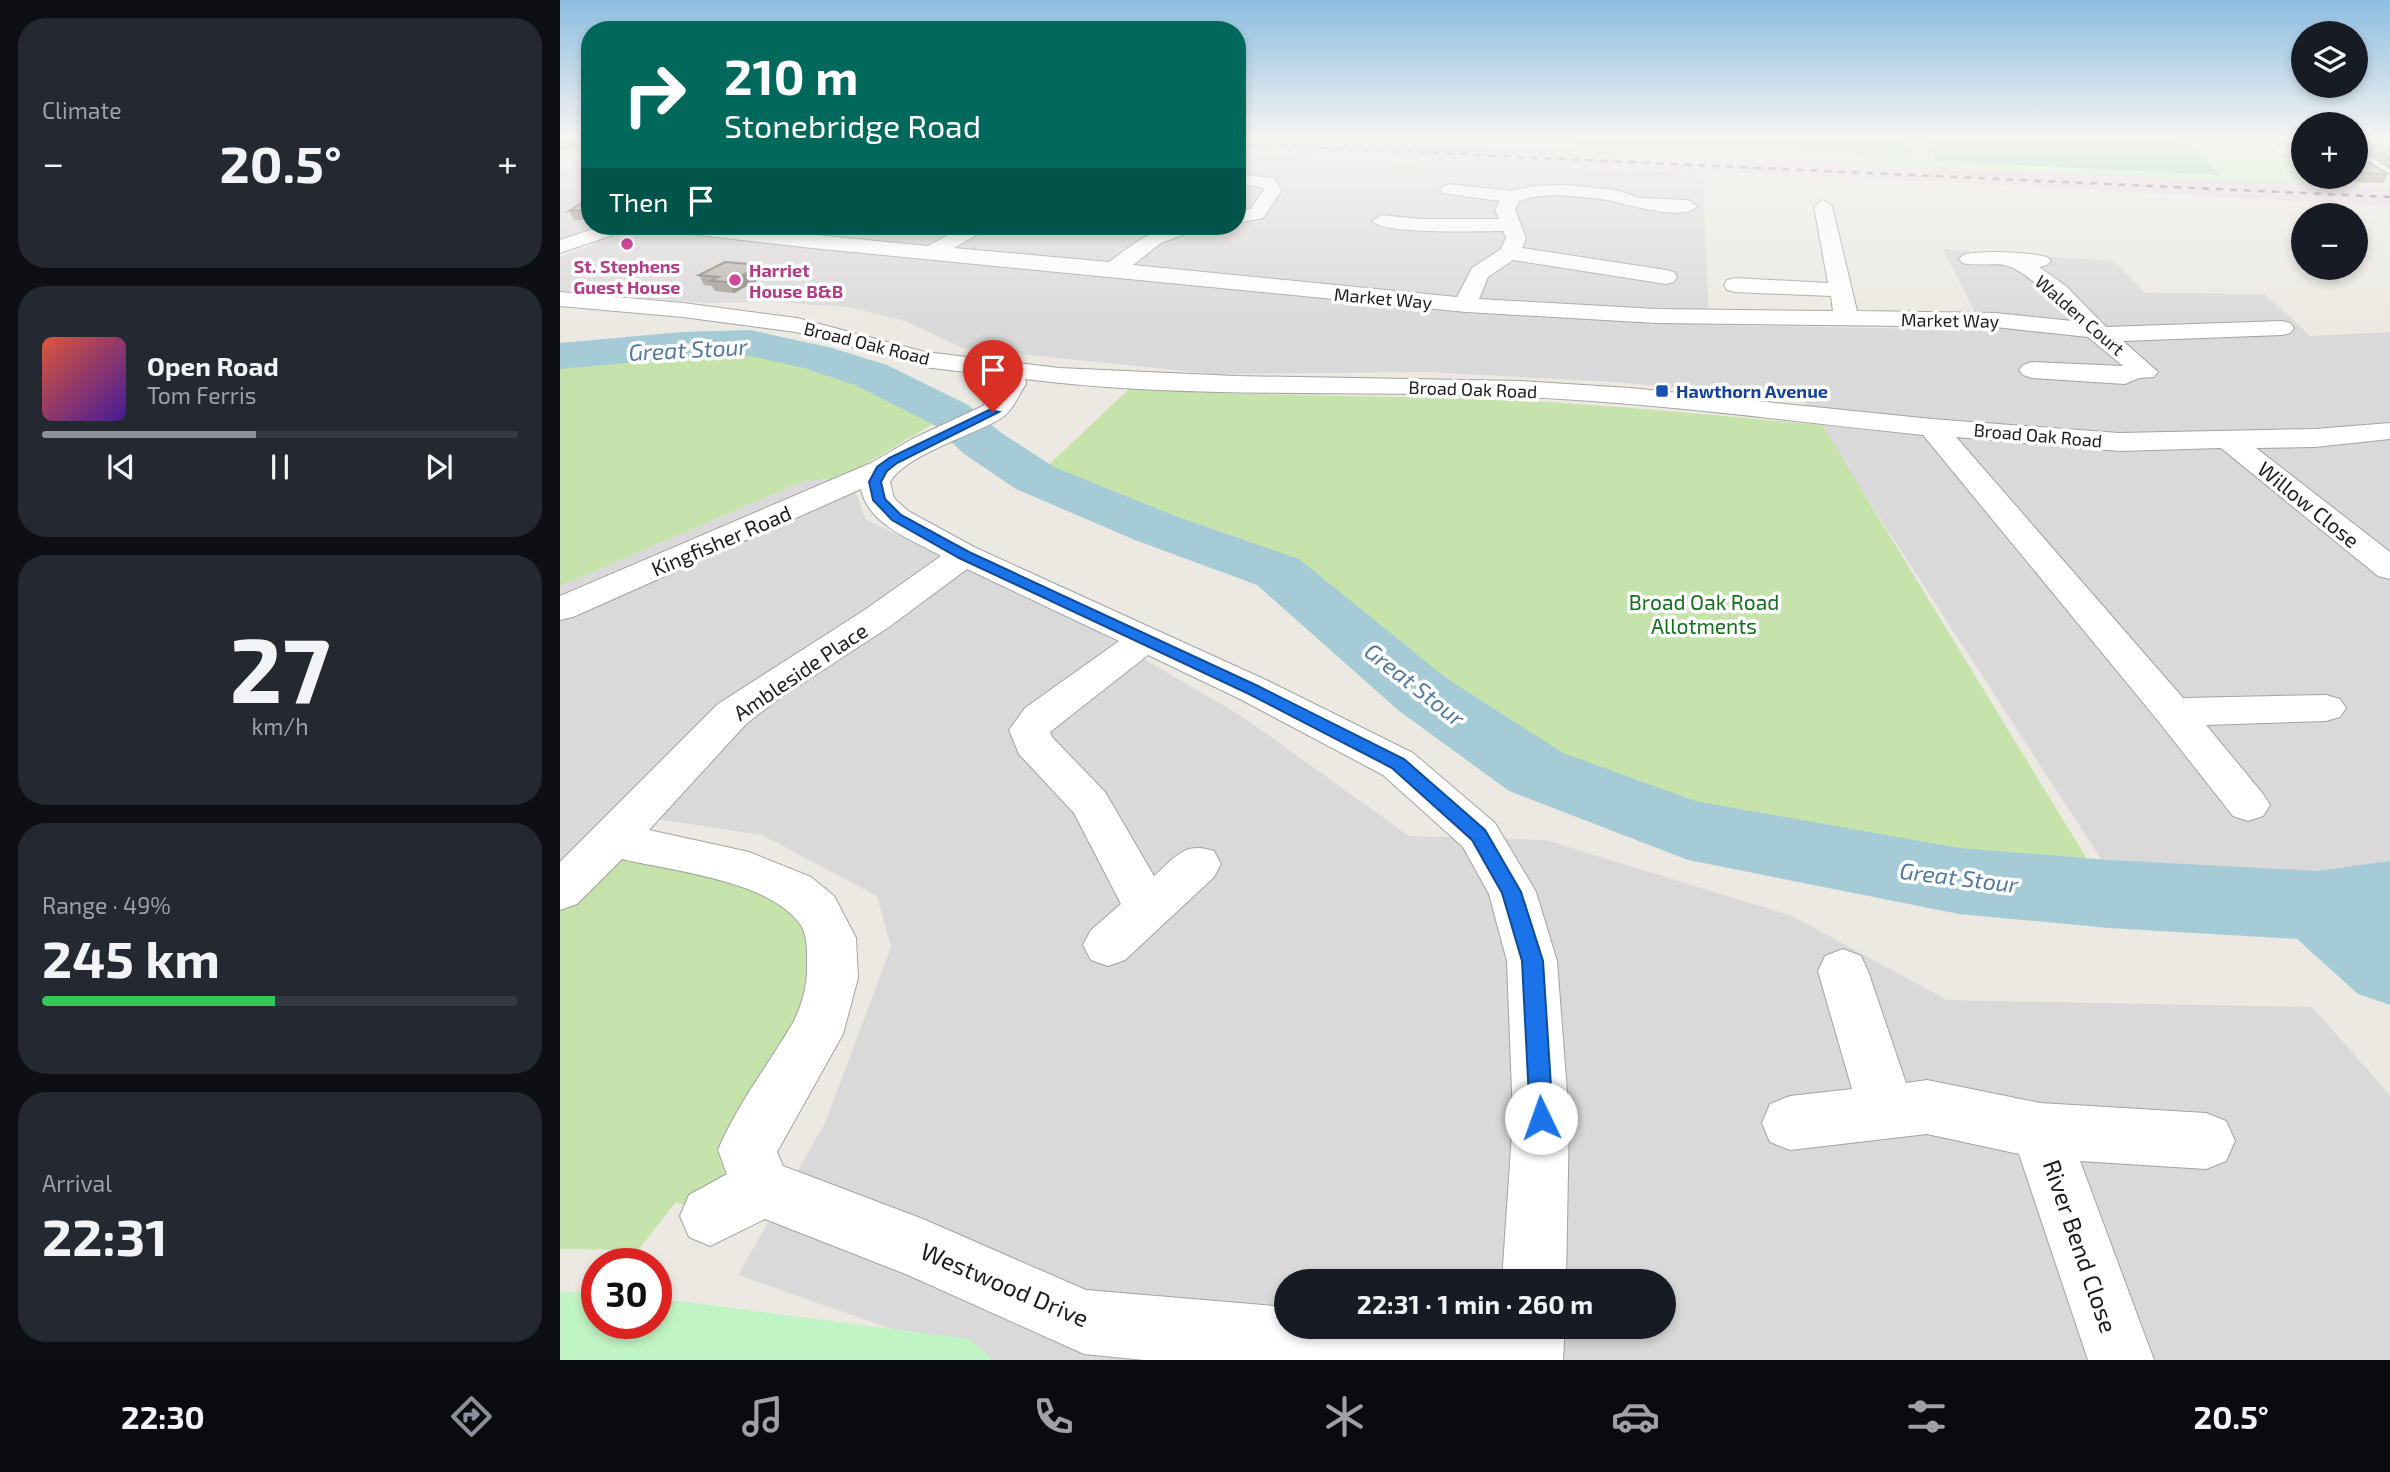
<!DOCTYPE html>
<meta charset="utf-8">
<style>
body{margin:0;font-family:"Exo 2",sans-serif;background:#242831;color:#f1f3f6;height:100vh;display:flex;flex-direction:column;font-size:26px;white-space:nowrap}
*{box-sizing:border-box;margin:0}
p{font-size:23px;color:#9ea1a6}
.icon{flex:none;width:38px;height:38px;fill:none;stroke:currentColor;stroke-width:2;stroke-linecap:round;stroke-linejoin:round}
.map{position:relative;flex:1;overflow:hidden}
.sheet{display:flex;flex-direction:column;gap:18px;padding:18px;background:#0d0f14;width:560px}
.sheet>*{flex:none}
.guide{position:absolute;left:21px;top:21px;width:665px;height:214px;border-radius:28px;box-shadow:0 4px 10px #0003;background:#00695c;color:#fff;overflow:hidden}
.buttons{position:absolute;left:1731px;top:21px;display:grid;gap:14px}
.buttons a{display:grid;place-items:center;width:77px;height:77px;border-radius:50%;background:#171b24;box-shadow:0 4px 10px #0003;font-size:35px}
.speed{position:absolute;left:21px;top:1248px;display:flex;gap:14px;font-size:35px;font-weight:700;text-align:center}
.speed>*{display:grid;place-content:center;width:91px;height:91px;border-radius:50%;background:#171b24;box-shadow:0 4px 10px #0003;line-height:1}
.speed .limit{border:10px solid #d22;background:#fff;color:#111}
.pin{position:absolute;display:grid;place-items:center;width:60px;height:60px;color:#fff;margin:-72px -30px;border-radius:50% 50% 50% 0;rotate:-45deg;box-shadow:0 0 7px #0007}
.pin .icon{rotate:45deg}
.me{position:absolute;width:77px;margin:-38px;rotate:357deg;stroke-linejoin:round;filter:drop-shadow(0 0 5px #0008)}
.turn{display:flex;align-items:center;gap:24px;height:147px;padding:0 28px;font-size:32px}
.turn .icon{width:91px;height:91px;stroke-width:2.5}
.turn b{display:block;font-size:49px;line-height:60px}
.then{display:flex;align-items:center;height:66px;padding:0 28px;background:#0003;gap:14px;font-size:26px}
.big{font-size:52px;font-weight:700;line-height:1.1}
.sheet .widget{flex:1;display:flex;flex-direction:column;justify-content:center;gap:10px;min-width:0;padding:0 24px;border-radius:28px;background:#242831}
.sheet .dial{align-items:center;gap:0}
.dial b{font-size:91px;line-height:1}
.song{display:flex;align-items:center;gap:21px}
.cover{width:84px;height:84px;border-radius:10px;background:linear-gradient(135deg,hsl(10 70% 55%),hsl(260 70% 35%))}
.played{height:7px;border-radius:4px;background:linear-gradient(90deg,#8c9099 45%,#363941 45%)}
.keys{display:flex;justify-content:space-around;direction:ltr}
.heat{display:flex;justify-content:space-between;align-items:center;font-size:38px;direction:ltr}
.charge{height:10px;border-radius:5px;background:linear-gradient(90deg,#34c759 49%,#363941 0)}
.trip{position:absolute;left:714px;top:1269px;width:402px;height:70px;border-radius:35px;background:#171b24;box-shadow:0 4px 10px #0003;font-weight:700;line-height:70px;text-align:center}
.tabs{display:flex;height:112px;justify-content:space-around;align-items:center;background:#090b0e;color:#9ea1a6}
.tabs .icon{width:49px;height:49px}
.tabs .on{color:#8c9099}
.tabs b{font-size:32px;color:#f1f3f6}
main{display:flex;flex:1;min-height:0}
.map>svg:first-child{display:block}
</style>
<main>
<section class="sheet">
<div class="widget"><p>Climate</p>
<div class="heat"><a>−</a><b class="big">20.5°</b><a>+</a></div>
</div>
<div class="widget">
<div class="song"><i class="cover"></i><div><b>Open Road</b><p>Tom Ferris</p></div></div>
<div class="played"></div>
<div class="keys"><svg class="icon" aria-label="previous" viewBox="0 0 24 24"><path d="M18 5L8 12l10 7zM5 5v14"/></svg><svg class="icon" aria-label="pause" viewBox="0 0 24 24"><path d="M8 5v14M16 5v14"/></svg><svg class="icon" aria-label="next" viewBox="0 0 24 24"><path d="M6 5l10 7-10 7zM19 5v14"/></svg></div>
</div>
<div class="widget dial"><b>27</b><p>km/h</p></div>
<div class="widget"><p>Range · 49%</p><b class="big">245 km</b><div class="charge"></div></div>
<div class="widget"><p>Arrival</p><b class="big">22:31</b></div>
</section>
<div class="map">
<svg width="1830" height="1360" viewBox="0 0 1830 1360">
<rect width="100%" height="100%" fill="#ece9e2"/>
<path fill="#dad9d9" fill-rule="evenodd" d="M677 154 1143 173 1149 325 1424 330 1383 249 1554 261 1585 293 1705 294 1750 336 1830 332V875L1765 885 1552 876 1244 401 1056 382 867 372 653 374 403 348 345 321 288 307 210 302 148 303 0 292V257L34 244 0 241V171L22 158H30V226H677Z
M294 477V489L306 520 478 597 683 717 849 836 985 840 1232 916 1387 1000 1752 1007 1830 1095V1360H420L178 1275 265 1123 331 947 317 896 202 835 76 816 0 886V586L244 481ZM726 1281H1104V1326H726Z"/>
<path fill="#e5d4e2" d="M677 139H774L935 145 1830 188V206L1402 183 677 152Z"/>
<path fill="#c6e3ab" d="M159 351 208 353 273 370 378 421 297 469 294 477 244 481 0 586V364Z
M569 389C687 396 805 395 924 399 1036 403 1149 415 1262 425L1538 877 1385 867 1283 852 1134 819 983 765 867 689 721 569 679 551 601 524 479 474Z
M53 840 189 870 271 938 150 1216 116 1202 78 1250 0 1249V891Z"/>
<path fill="#c1f4c5" d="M774 139H1709L1729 160 1743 167V177H1764L1784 186Z
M0 1291 37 1294V1323H96V1299L119 1301 409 1339 433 1360H0Z"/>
<path fill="#86d5b7" d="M936 139H1346L1353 156 1114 143 1112 148Z
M1366 139 1624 141 1662 175 1376 161Z"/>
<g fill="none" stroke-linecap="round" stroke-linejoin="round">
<path fill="#a5cbd7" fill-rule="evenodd" d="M190 330 272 348 327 365 408 405 440 432 494 467 615 516 739 559 886 678 1003 753 1135 801 1399 848 1549 860 1757 871 1830 861V1005L1798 994 1737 939 1549 928 1399 914 1128 860 949 791 838 710 697 585 575 540 456 489 404 454 374 425 295 385 244 368 190 356 122 358 0 369V343L122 332Z"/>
<g stroke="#a3a3a3" stroke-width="2">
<path id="minor" d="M1724 145 1743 146V156L1718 154 1716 150Z
M1796 149 1830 167V180L1796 161Z
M677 174 713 178 722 190 703 218 677 223V211L690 209 704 190 701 187 677 184Z
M889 184 951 191 973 186 1005 185 1055 190 1081 198 1128 200 1137 206C1125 222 1070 205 1052 201 1038 198 1022 197 1008 196 991 194 975 196 959 201L955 210 966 238 962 248 1106 270 1114 272 1117 277 1114 282 1106 284 953 260 928 277 919 299 1096 309 1273 311 1271 296 1175 292 1167 290 1164 285 1167 280 1175 278 1268 283 1254 206 1263 200 1272 206 1297 311 1435 313 1513 321C1497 303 1473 277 1451 267 1438 261 1417 267 1403 263L1399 259 1403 255C1422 250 1467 252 1487 257L1491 261 1487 265 1479 267 1506 286 1546 327 1722 321 1730 323 1734 328 1730 333 1722 335 1563 341 1598 372 1594 377 1579 378 1565 384 1472 378 1463 375 1459 370 1463 365 1472 362 1563 366 1528 337 1435 327 1096 323 906 312 252 248 114 232 107 230 104 226H164L368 246 404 226H428L425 230 394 248 549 262C582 238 594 226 638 226L635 230 601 243 573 265 897 297 912 268 941 249 946 238 943 231C921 231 823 235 812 221L822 215 858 219H939L935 210 940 201 883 193 880 189Z
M42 226H70L67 230 0 253V240Z
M0 292 123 303 237 318 365 352 499 368 676 376 961 381 1070 388 1372 419 1559 433 1755 429 1830 423V439L1755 447 1696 448 1830 552V579L1818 576 1661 448 1559 451 1396 437 1623 698 1766 695 1780 699 1786 708 1780 717 1766 721 1646 725 1703 794 1710 805 1703 816 1688 821 1673 816 1599 722 1363 435C1230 421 1097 403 963 397 797 389 630 400 465 379L466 384C459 395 451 413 440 419 413 435 344 456 330 482L334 498 348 511 416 548 706 680 853 753 935 823 976 892 997 961 1009 1118 1006 1281H942L953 1118 947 961 929 894 903 847 823 775 678 698 588 655 490 732 492 737 545 792 594 876C616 857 624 841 654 851L661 864 654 877 565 960 548 966 531 960 523 945 531 930 561 904 514 813 459 754 449 730 465 708 559 641 407 569 329 627 217 700 186 724 89 830 189 852 251 877 274 896 296 938 298 978 283 1034 217 1152 223 1166 363 1219 526 1290 726 1307V1326H1005L1003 1360H584L524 1354 348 1275 205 1219 150 1246 129 1237 120 1216 129 1195 167 1174 158 1150C177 1105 206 1068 231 1026 241 1010 248 984 247 965 247 951 248 936 240 924 208 880 112 871 62 859L17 904 0 910V862L158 704 303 611 381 556C353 540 308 525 301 489L13 617 0 620V596L311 463 352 439 423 406 440 384 438 376 364 367 236 332 123 317 0 306Z
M1283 949 1301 956 1308 971 1346 1083 1367 1080 1480 1103 1646 1113 1666 1121 1675 1141 1666 1161 1646 1169 1520 1161 1594 1360H1528L1459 1154 1367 1134 1230 1150 1210 1142 1202 1123 1210 1104 1230 1096 1292 1089 1258 971 1265 956Z"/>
</g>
<use href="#minor" fill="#fff" fill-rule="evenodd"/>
<path stroke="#6a6a6a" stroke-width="2.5" stroke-dasharray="7 7" stroke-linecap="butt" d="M677 144 1830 197"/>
</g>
<path fill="#a29c96" d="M0 139H30V150H0Z
M1796 139 1804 143 1800 151H1796Z
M1810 145 1830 148V170L1805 153Z
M1796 158 1828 174 1823 183 1791 182 1782 177H1796Z
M30 199V220H14L9 211Z
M139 275H207L174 293 155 291 152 286 144 285Z"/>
<path fill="#847f7a" d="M202 265 207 275 174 293 169 282Z"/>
<path fill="#bcb5af" stroke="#847f7a" stroke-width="2" d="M1796 139H1798L1804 143 1796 142Z
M1810 145H1826L1830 148V158Z
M1796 158 1798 160H1805L1828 174 1796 173Z
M28 199H30V210L9 211Z
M165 262 202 265 169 282 150 281 158 277 139 275Z"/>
<linearGradient id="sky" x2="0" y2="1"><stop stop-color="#8dbde1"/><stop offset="0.42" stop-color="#f6f5f2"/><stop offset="1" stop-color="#f6f5f2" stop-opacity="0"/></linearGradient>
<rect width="1830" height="329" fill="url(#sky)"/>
<path fill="#1a73e8" stroke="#114b97" stroke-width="2" d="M429 410 439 412 337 463 327 471 321 482 325 499 341 515 409 552 698 686 844 759 925 830 961 892 983 961 993 1118 989 1126 981 1129 973 1126 970 1118 962 961 942 893 912 840 832 768 687 693 399 558 332 520 313 500 309 482 317 467 329 458Z"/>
<g fill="#d1479c" stroke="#fff" stroke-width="2.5">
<circle cx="67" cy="244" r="7"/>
<circle cx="175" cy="280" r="7"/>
</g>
<rect fill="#1a4fb4" stroke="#fff" stroke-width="2.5" x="1095" y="384" width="14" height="14" rx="3.5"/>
<g text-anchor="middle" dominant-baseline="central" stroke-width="7" stroke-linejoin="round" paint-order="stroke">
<g font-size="18" font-weight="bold" fill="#b23c85" stroke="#fff">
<text x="67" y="266">St. Stephens<tspan x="67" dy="21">Guest House</tspan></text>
<text x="189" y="270" text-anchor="start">Harriet<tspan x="189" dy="21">House B&amp;B</tspan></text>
</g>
<g font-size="18" fill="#1c1c1c" stroke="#fff">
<text transform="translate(823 298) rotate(5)">Market Way</text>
<text transform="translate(1520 315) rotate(41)">Walden Court</text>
<text transform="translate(1390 320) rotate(1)">Market Way</text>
<text transform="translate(307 343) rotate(14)">Broad Oak Road</text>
<text transform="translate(913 389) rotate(2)">Broad Oak Road</text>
<text transform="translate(1478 435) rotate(5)">Broad Oak Road</text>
</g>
<g font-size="18" font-weight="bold" fill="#164399" stroke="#fff" text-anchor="start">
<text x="1116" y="391">Hawthorn Avenue</text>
</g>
<g font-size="21" fill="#1c1c1c" stroke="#fff">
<text transform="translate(1749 504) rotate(39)">Willow Close</text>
<text transform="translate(161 540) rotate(-23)">Kingfisher Road</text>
<text transform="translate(240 671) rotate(-34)">Ambleside Place</text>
</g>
<g font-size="21" fill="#146f1c" stroke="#fff">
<text x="1144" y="601">Broad Oak Road<tspan x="1144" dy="24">Allotments</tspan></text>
</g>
<g font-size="23" font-style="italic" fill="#5179a2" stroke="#fff">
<text transform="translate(128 349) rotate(-3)">Great Stour</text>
<text transform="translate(855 684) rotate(38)">Great Stour</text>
<text transform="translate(1399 877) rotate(7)">Great Stour</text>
</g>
<g font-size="24" fill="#1c1c1c" stroke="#fff">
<text transform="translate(1521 1246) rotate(71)">River Bend Close</text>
<text transform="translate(445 1284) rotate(23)">Westwood Drive</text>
</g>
</g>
</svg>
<div class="buttons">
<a><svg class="icon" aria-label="layers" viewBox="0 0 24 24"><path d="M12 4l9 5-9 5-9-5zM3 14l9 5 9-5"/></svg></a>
<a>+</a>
<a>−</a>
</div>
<div class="speed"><div class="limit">30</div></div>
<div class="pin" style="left:433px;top:412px;background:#d93025"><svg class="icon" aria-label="arrive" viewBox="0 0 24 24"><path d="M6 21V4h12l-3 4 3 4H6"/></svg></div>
<svg class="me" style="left:981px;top:1118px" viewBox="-20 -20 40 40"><circle r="19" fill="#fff"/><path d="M0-13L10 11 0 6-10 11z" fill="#1a73e8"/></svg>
<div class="trip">22:31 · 1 min · 260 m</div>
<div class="guide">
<div class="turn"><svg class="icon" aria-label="right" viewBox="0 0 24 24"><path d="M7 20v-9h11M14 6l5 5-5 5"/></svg><div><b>210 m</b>Stonebridge Road</div></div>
<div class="then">Then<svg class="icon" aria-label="arrive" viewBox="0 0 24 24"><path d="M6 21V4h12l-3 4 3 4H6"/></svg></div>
</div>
</div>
</main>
<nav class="tabs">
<b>22:30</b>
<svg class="icon on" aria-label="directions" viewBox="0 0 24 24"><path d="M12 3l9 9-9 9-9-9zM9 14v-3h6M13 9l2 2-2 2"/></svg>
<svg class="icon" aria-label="music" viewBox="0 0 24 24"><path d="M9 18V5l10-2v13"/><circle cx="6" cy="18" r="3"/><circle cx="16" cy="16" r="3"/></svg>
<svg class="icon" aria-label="phone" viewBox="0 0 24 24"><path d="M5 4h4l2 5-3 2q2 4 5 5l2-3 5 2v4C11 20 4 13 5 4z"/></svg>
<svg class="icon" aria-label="climate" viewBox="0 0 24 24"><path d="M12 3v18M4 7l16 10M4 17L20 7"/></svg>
<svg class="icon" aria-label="car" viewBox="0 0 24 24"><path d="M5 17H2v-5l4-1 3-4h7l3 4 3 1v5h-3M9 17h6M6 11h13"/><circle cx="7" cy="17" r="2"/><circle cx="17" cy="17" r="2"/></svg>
<svg class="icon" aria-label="filters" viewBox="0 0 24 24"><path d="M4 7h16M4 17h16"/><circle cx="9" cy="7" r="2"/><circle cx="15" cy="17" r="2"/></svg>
<b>20.5°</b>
</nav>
